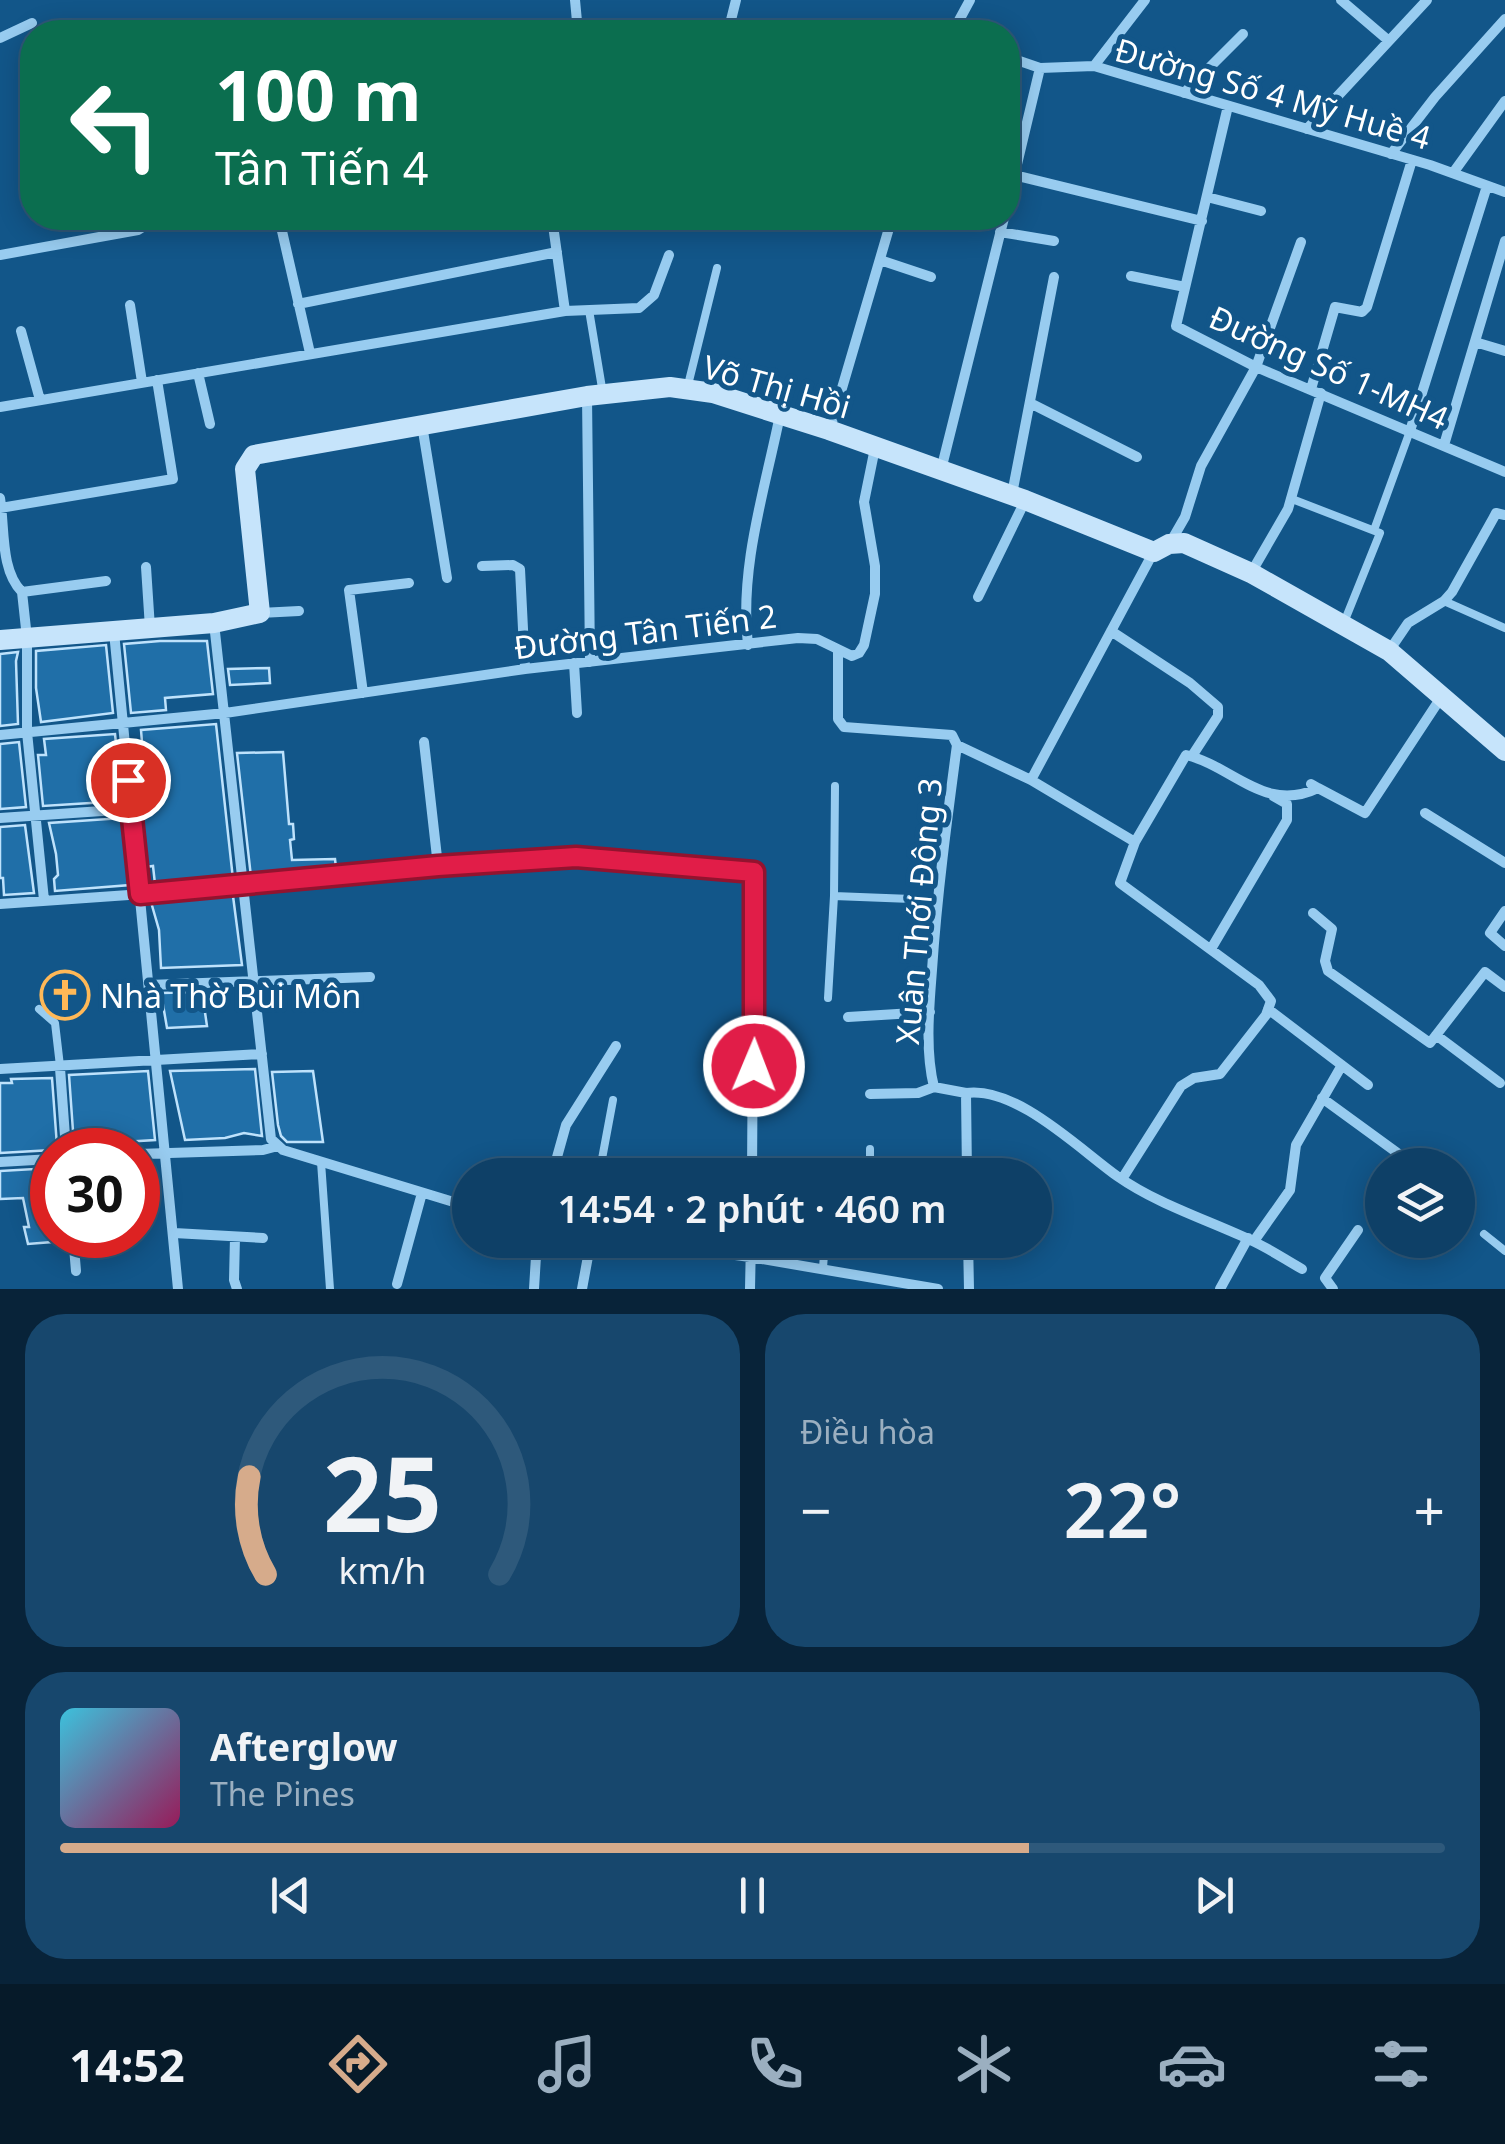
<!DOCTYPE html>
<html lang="vi">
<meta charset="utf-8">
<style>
body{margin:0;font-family:"Noto Sans",sans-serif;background:#17476d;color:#f1f3f6;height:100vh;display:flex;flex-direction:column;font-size:38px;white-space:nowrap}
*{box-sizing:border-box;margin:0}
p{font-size:32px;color:#9bafc0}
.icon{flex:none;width:55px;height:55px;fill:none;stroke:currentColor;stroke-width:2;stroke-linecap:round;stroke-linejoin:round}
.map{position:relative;height:1289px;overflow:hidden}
.sheet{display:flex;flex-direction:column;gap:25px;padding:25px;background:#082339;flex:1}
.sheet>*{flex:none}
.hud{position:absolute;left:20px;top:20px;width:1000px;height:210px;border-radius:40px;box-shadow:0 5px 25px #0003,0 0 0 2px #2e597b;background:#0b6e4f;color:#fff;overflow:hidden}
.controls{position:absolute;left:1365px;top:1148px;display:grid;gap:20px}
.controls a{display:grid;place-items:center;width:110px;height:110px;border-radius:50%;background:#0e4067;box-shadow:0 5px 25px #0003,0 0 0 2px #2e597b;font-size:50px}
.speed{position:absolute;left:30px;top:1128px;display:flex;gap:20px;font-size:50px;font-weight:700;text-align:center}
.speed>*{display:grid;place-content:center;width:130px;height:130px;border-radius:50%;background:#0e4067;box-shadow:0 5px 25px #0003,0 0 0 2px #2e597b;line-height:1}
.speed .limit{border:15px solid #d22;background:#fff;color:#111}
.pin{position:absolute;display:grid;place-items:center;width:85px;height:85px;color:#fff;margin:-42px;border:5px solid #fff;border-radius:50%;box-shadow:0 2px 10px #0007}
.me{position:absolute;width:110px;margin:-55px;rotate:1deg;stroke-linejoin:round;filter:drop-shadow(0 0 8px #0008)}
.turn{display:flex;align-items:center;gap:35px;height:210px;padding:0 30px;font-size:45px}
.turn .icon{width:130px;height:130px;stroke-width:2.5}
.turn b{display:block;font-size:70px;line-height:85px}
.big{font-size:75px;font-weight:600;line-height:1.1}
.sheet .card{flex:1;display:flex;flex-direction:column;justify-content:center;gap:15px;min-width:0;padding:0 35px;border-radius:40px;background:#17476d}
.sheet .dial{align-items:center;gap:0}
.dial svg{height:260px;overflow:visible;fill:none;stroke:#2e597b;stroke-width:7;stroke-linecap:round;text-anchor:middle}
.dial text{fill:#f1f3f6;stroke:none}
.song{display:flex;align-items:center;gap:30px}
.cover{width:120px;height:120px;border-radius:15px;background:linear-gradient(135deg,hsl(190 70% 55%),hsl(330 70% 35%))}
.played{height:10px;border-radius:5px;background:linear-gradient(90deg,#d6ab8b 70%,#2e597b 70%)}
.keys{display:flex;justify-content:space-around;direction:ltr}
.heat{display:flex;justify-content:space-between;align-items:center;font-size:55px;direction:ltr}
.sheet .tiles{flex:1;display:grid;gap:25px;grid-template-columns:1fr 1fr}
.card:last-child{grid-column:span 2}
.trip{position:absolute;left:452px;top:1158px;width:600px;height:100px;border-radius:50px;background:#0e4067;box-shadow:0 5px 25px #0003,0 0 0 2px #2e597b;font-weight:600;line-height:100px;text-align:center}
.tabs{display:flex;height:160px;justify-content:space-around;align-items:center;background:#061a29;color:#9bafc0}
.tabs .icon{width:70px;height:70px}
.tabs .selected{color:#d6ab8b}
.tabs b{font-size:45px;color:#f1f3f6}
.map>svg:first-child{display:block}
</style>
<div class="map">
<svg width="1505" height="1289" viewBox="0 0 1505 1289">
<rect width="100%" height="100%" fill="#125689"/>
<path fill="#206fa8" stroke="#bee2fc" stroke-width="2.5" d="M160 641H207L213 694 165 698 166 710 131 713 124 644Z
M106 645 113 713 41 722 36 688V651Z
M18 652 16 661 18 724 0 726V654Z
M269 668 270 683 230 685 228 669Z
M216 724 233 879 155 884 153 866 146 867 136 767H144L141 730Z
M115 734 122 801 43 806 38 755H46L44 739Z
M19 742 26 807 0 809V744Z
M283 752 289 824H293L294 839 290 840 292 860 335 859 336 868 251 877 237 753Z
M123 818 130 885 55 891 54 879 58 875 56 854 49 823Z
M25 825 34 893 4 895 3 878H0V827Z
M233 896 242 965 161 968 159 930 151 902Z
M202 992 207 1026 167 1028 161 993Z
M255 1069 262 1136 244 1133 225 1138 185 1140 170 1071Z
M148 1071 155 1140 74 1145 69 1075Z
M313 1071 323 1142H287L281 1136 278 1125 272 1072Z
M52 1078 57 1146H52V1150L0 1153V1083H12L11 1079Z
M52 1168V1242L28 1244 24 1227H29L23 1198 0 1199V1171Z"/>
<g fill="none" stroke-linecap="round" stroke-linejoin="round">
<path stroke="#98ccf0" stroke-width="8" d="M589 310 603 394
M688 385 717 268
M1292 499 1380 533 1343 625
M1374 530 1410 431
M1444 601 1505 628
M834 896 937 900
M828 998 834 896 835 786
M39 1009 55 1023 60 1066
M321 1162 330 1289
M599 1175 613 1100
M831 1175 832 1168H870V1149
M1484 1234 1505 1251
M823 1268 825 1240"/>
<path stroke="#98ccf0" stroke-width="10" d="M575 0 578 32
M1341 0 1389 41
M728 32 736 0
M956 32 957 24 970 0
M0 38 32 23
M1008 57 1040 68
M1094 66 1145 0
M1184 93 1243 34
M1228 106 1176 326 1256 367 1505 472
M1307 129 1427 0
M1391 154 1435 97 1505 19
M1453 173 1505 101
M1014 175 1202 221
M1207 197 1261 211
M1008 202 1040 68 1094 66 1430 165 1505 192
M279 218 310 353
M1000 232 1054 241
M0 255 138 230 149 223 183 218
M880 260 931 277
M1131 276 1185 287
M298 304 557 252
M130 305 142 382
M565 311 639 308 654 295 669 255
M21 331 40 400
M1475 342 1505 351
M198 373 210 424
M1311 389 1335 307 1362 312 1367 307 1412 160
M587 396 590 662
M1030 403 1137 457
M0 407 565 311 552 218
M422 425 447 578
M830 429 892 218
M1410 431 1487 186
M1444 445 1505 241
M941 470 1004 218
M1012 494 1054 277
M0 498C5 528 0 570 22 592
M0 508 173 479 157 380
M1170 543 1185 517 1201 466 1256 367 1301 242
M482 566 513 565 520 569 525 669
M146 567 150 628
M1251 573 1288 509 1321 393
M978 597 1025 501
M260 613 299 611
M214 623 271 1139 283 1150 470 1207
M1111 631 1190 683 1218 707V716L1192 756
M114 632 178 1289
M748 645C739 568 765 489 780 415
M1389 651 1408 623 1444 601 1452 592 1494 517 1496 513 1505 515
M838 652V719L844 727 952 735 957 745 1031 780 1135 842 1120 883 1259 985 1271 1001 1266 1015 1220 1074 1194 1078 1181 1086 1122 1179
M574 663 577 713
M363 693 349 590 409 583
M0 735 225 713 525 669 798 638 817 639 852 656 859 653 864 645 875 594V566L864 502 875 448
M424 742 438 866
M957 745C947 820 937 895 932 970 929 1008 925 1051 934 1087L966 1093 967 1175
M1031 780 1153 553
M1318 788 1365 813 1442 696
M1425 813 1505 863
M0 818 131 809
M1135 842 1186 755C1233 766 1265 814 1318 788L1311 784
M44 900 27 732V638L22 592 106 581
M0 904 243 887 438 866 576 857 754 871 752 1175
M1505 911 1490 933 1505 946
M1313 913 1332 929 1325 961 1328 971 1430 1043 1485 972 1505 987
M1211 949 1287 820V804L1273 796
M149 985 370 977
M1268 1009 1368 1085
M848 1017 930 1012
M1436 1035 1500 1083
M60 1068 66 1150
M0 1069 262 1054
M966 1093C1016 1086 1078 1148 1117 1176 1157 1204 1205 1219 1248 1239 1267 1247 1284 1259 1302 1269
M870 1094 918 1093 934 1087
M1322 1098 1414 1165
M138 1154 263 1150 278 1146
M0 1162 52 1159
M552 1175 566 1125 616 1046
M174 1233 263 1238
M73 1235 76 1271
M235 1237 234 1280 237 1289
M625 1240 750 1257 938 1289
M968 1240 969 1289
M1254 1241 1290 1190 1296 1145 1342 1065
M397 1284 422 1193
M534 1289 537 1240
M582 1289 591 1240
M750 1289 751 1240
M1220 1289 1248 1238
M1333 1289 1325 1278 1358 1230"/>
<path stroke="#c6e4fb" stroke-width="20" d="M0 640 214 623 260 613 245 469 254 455 587 396 670 387 713 393 829 430 1025 500 1154 552 1169 544 1184 543 1251 573 1389 651 1505 751"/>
</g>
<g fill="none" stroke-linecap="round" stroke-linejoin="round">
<g stroke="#92132f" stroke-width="25">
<path id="route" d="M128 780 140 894 438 866 576 857 754 872V1066"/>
</g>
<use href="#route" stroke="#e11d48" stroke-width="18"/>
</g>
<defs>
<g id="church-ring" transform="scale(2.5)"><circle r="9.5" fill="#125689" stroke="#ffb857" stroke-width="1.5"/><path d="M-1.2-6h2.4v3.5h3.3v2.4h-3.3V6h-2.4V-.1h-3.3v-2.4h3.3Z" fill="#ffb857"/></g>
</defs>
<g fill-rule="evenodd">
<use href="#church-ring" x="65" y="995"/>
</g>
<g text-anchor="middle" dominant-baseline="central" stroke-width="10" stroke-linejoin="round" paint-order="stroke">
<g font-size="32" fill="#fff" stroke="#125689">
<text transform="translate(1273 93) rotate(16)">Đường Số 4 Mỹ Huề 4</text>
<text transform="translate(1329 367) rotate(24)">Đường Số 1-MH4</text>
<text transform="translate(777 386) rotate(16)">Võ Thị Hồi</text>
<text transform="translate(645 631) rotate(-7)">Đường Tân Tiến 2</text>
<text transform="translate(918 911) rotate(-85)">Xuân Thới Đông 3</text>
</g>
<g font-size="32" fill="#fff" stroke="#125689" text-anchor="start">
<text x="100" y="995">Nhà Thờ Bùi Môn</text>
</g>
</g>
</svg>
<div class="controls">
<a><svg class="icon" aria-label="layers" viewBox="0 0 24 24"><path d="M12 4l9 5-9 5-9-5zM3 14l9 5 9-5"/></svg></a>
</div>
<div class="speed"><div class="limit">30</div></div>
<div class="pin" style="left:128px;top:780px;background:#d93025"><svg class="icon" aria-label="arrive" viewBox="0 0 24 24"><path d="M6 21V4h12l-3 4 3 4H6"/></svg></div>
<svg class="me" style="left:754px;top:1066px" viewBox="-20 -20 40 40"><circle r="17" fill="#e11d48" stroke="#fff" stroke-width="3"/><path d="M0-11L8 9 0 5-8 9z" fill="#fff"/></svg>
<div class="trip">14:54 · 2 phút · 460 m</div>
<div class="hud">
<div class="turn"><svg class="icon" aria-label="left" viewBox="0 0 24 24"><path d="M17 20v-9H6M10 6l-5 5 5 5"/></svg><div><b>100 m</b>Tân Tiến 4</div></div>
</div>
</div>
<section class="sheet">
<div class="tiles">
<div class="card dial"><svg viewBox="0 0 100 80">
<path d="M14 69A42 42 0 1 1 86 69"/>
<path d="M14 69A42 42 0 0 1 9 39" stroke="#d6ab8b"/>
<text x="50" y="56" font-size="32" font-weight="700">25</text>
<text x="50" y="72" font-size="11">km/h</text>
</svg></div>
<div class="card"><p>Điều hòa</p>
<div class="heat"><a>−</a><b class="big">22°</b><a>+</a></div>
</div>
<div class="card">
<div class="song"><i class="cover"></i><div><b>Afterglow</b><p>The Pines</p></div></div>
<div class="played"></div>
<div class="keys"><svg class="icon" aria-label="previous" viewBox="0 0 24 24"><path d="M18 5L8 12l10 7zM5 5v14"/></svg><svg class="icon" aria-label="pause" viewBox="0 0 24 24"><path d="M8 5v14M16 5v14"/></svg><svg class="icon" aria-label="next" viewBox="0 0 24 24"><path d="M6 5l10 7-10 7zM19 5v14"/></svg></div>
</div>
</div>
</section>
<nav class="tabs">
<b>14:52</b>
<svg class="icon selected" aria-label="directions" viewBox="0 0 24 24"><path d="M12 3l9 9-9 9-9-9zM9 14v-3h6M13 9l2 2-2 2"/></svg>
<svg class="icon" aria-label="music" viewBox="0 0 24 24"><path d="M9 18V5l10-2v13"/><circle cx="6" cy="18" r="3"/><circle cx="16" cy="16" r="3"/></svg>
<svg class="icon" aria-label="phone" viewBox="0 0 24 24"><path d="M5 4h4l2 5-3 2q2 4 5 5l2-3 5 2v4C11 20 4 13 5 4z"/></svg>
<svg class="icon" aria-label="climate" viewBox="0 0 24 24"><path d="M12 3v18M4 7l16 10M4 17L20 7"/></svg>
<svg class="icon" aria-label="car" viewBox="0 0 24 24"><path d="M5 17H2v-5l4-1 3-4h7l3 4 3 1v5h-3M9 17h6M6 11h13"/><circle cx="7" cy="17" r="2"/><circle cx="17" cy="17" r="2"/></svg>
<svg class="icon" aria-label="filters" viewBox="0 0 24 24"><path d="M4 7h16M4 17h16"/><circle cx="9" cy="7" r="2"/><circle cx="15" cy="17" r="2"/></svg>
</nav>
